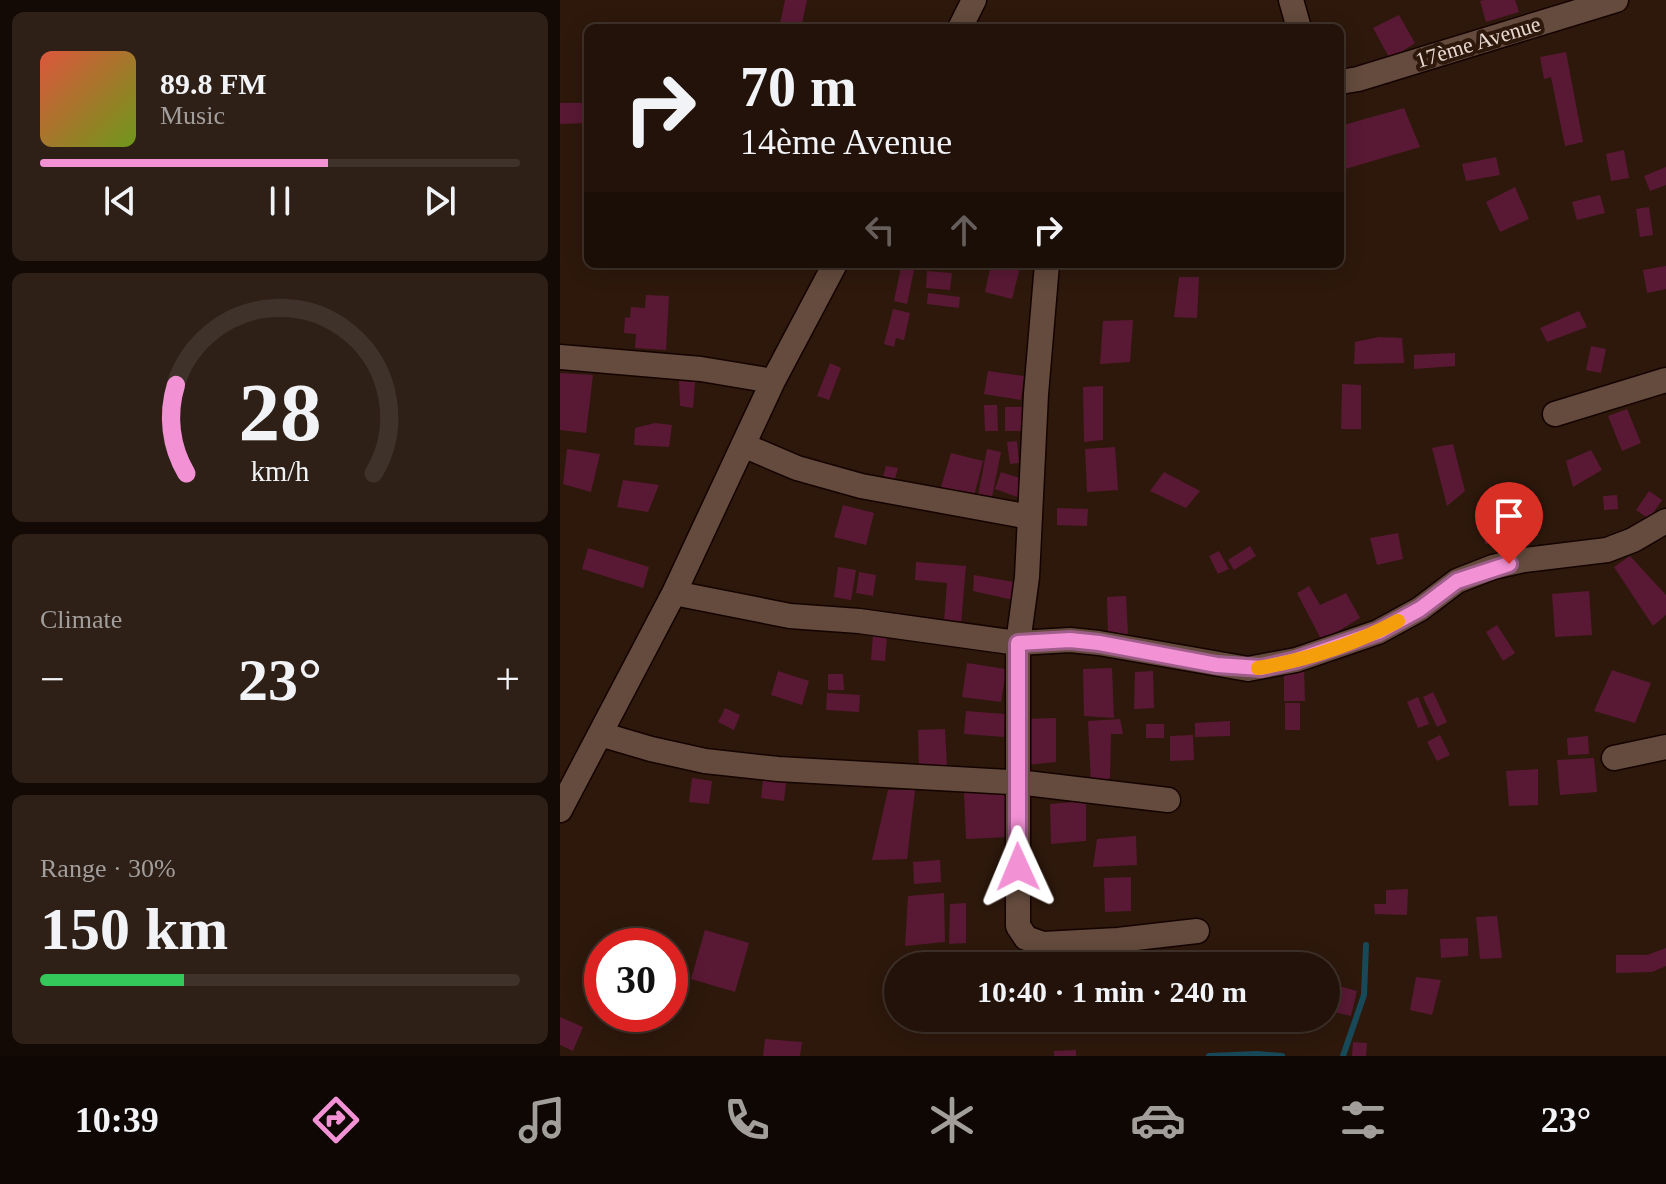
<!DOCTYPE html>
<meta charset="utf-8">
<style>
body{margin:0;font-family:"Times New Roman",serif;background:#2e2017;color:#f1f3f6;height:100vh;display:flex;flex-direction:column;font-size:30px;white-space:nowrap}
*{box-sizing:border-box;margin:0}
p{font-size:26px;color:#a29e9c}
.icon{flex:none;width:44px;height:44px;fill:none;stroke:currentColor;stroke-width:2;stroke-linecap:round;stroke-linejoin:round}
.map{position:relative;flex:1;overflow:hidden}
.panel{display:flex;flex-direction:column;gap:12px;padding:12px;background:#130a05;width:560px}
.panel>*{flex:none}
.guide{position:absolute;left:24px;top:24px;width:760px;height:244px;border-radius:12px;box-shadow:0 4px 20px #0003,0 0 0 2px #3f322a;background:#221209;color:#f1f3f6;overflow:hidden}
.speed{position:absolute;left:24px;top:928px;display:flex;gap:16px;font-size:40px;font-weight:700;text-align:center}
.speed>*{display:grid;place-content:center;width:104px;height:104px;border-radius:50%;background:#221209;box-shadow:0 4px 20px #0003,0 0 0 2px #3f322a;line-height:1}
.speed .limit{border:12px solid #d22;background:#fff;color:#111}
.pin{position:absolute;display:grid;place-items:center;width:68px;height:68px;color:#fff;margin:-82px -34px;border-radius:50% 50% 50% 0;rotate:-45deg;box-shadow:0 0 8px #0007}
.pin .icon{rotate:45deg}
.me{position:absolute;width:88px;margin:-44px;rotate:359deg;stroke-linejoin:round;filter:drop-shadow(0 0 6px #0008)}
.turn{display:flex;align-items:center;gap:28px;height:168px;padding:0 24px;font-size:36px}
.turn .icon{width:104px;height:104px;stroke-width:2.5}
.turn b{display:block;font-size:56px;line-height:68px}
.lanes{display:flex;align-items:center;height:76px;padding:0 24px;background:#0003;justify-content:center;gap:40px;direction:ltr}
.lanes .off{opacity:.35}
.big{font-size:60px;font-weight:800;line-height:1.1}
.panel .widget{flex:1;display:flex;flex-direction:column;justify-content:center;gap:12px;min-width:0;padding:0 28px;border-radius:12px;background:#2e2017}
.panel .dial{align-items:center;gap:0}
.dial svg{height:208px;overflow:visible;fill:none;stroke:#3f322a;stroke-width:7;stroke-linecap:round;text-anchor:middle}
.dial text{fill:#f1f3f6;stroke:none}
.song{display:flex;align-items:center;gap:24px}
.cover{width:96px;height:96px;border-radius:12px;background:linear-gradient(135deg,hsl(10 70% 55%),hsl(80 70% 35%))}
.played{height:8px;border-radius:4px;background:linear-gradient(90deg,#f391d5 60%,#3f322a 60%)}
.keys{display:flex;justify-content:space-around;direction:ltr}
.heat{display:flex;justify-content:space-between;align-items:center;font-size:44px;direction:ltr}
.charge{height:12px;border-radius:6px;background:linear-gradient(90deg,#34c759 30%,#3f322a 0)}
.trip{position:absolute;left:324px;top:952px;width:456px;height:80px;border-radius:40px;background:#221209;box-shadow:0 4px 20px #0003,0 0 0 2px #3f322a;font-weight:800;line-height:80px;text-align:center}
.tabs{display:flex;height:128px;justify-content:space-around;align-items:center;background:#0e0704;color:#a29e9c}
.tabs .icon{width:56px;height:56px}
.tabs .active{color:#f391d5}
.tabs b{font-size:36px;color:#f1f3f6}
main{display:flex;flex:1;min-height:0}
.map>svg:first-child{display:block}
</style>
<main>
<section class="panel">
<div class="widget">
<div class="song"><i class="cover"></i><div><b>89.8 FM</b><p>Music</p></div></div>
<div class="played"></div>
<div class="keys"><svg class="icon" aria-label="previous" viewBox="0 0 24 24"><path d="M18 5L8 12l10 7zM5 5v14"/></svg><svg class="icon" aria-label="pause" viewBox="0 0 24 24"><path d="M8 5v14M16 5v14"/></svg><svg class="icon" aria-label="next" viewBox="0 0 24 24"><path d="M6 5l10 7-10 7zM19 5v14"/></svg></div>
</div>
<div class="widget dial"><svg viewBox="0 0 100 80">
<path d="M14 69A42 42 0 1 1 86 69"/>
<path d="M14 69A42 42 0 0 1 10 35" stroke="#f391d5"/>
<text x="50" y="56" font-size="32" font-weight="700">28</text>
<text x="50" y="72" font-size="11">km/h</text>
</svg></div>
<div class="widget"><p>Climate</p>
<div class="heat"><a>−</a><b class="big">23°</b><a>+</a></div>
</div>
<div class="widget"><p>Range · 30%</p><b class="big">150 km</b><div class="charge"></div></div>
</section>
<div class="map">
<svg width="1106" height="1056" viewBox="0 0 1106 1056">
<rect width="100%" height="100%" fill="#2e180c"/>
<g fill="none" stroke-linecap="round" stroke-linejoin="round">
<path stroke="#174959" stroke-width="6" d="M649 1056 697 1054 722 1056
M783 1056 804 995 806 945"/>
</g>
<path fill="#591934" d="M225 0H247L241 28H219Z
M924 0H955L959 12 926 22 920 1Z
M839 15 855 43 830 59 813 28Z
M1006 52 1023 142 1005 146 991 77 984 79 980 57Z
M0 103H28V123L0 124Z
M844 108 860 147 782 170 780 126Z
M1064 150 1069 178 1051 181 1046 154Z
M936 157 940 175 906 181 902 164Z
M1106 167V185L1090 191 1084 176Z
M955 187 969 219 940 232 926 202Z
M1040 195 1045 213 1017 220 1012 202Z
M1089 207 1093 235 1080 237 1076 209Z
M431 264 460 267 452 299 425 292Z
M1106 266V289L1087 293 1083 270Z
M341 267 354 270 347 304 334 301Z
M367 271 392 273 390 290 366 288Z
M619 277H639L637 318 614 317Z
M368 293 400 297 399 308 367 304Z
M86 295 109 296 106 350 75 348 76 334 64 333 65 317 70 318 71 307 85 308Z
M333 309 350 313 344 340 336 338 334 347 324 344Z
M1019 311 1027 327 987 342 980 328Z
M573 320 570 362 540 364 543 321Z
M819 337 842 338 844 363 794 364 795 342Z
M1031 346 1046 349 1041 373 1026 370Z
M895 353V366L854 369V355Z
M270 363 281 368 269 400 257 396Z
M428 371 464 376 461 400 424 394Z
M0 373 33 375 26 433 0 430Z
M119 381 135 382 133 408 120 406Z
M782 384 801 385V429H781Z
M543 386V440L524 442 523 387Z
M424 405H437L438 431H425Z
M445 407H462V431H445Z
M1067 409 1081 443 1062 451 1048 416Z
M95 423 112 425 109 447 74 445 75 428Z
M457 441 459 463 450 464 447 442Z
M893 444 905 491 887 506 872 448Z
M555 447 558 490 527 492 525 449Z
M7 449 40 454 31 492 3 484Z
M427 449 441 452 432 497 418 495Z
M1031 450 1042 470 1013 487 1006 461Z
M391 453 423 461 414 496 381 487Z
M326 466 338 468 335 479 323 476Z
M441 472 466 480 460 498 435 489Z
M604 472 640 491 626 508 590 491Z
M63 480 99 485 88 512 57 507Z
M1089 491 1102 500 1089 519 1076 510Z
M1057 495 1058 509 1044 510 1043 496Z
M943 502 944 543 925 544 923 504Z
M283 505 314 513 306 545 274 537Z
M497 508 528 509 527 526 497 525Z
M838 533 843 559 817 565 810 538Z
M690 546 696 556 674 570 668 560Z
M28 548 89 567 83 588 22 569Z
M659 551 669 569 658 574 649 556Z
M1070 556 1106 595V615L1093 626 1054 567Z
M356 562 406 566 401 624 384 622 387 583 355 580Z
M278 567 296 570 291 600 274 597Z
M299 572 316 575 313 596 296 593Z
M414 575 460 583 458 601 413 591Z
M749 586 760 605 786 593 800 618 762 641 737 593Z
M1029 591 1032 635 995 637 992 594Z
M566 596 568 634H548L547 597Z
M937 625 955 653 943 661 926 632Z
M313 635 327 636 325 661 311 660Z
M407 663 446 669 441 702 402 697Z
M552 668 554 718 524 716 523 669Z
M724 668H744L745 701H724Z
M1052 670 1091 683 1075 723 1034 711Z
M218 671 249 681 242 705 211 695Z
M593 671 594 708 574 709 575 672Z
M268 674H283L284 690H268Z
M873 692 887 722 877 727 863 697Z
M267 693 300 695 299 712 266 710Z
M858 697 869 724 858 728 847 702Z
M725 703H740V730H725Z
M165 708 180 715 174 730 158 722Z
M406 711 445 714 444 737 404 734Z
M496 718V762L465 765 463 719Z
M560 719 563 734H551L550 778 531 785 528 721Z
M670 721V736L635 737V723Z
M586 724H604V738H586Z
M385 729 387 769 359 770 358 730Z
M633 735 634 760 610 761V736Z
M880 735 890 755 877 761 867 742Z
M1028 736 1029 754 1008 755 1007 738Z
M1034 758 1037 792 1000 795 997 760Z
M978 769V805L949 806 946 771Z
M132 778 152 781 149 804 129 802Z
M203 780 226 783 224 801 201 798Z
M328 790H355L347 859 312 860Z
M446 791 448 837 406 839 404 793Z
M526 801V841L491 844 490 804Z
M576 836 577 865 533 867 537 839Z
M380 860 381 882 354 884 353 862Z
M571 877V911L545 912 544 878Z
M848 889 847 915 815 914 814 904H826V890Z
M384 893 385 942 345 946 348 896Z
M406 903V943L389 944 390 904Z
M937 916 942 958 920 959 916 917Z
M145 930 189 943 175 992 131 979Z
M908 938V956L881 958 880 939Z
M1106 948V966L1092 972 1056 973V955H1087Z
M766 967H773L771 985H766Z
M856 977 881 980 872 1015 850 1010Z
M779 986 797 991 791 1016 773 1012Z
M0 1017 23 1027 13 1051 0 1045Z
M205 1039 242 1042 240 1056H203Z
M793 1042 807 1043 806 1056H792Z
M516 1050V1056H494V1051Z"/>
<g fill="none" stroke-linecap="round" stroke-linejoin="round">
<g stroke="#150300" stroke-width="27">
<path id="street" d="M731 0 739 28
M400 28 414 0
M780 82 798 79 1056 0
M487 264 476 394 467 577 458 643V926L466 938 483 944 558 940 637 931
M0 357 141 369 213 381
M995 414 1106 380
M183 445 237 468 301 486 470 517
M114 593 230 616 299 621 458 643 510 640 539 643 688 669 736 660 818 632 860 609 897 581 933 567 964 560 1047 550 1073 540 1106 521
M40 734 91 749 145 761 218 769 466 783 608 800
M1054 758 1106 747
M0 810 114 593 213 381 275 264"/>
</g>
<use href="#street" stroke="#644b3d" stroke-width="24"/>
</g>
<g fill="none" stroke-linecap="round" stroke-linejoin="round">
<g stroke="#9e5e8a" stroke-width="20">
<path id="route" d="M458 867V643L510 640 539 643 657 665 701 668 736 660 818 632 860 609 897 581 949 564"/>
</g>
<use href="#route" stroke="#f391d5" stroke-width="14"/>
<path stroke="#f59e0b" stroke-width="14" d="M698 668C747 660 795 644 838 621"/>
</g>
<g text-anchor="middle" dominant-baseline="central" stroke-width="8" stroke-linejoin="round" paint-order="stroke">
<g font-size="22" fill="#e7d8d0" stroke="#2e180c">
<text transform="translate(918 42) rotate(-17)">17ème Avenue</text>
</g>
</g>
</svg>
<div class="speed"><div class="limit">30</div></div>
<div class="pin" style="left:949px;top:564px;background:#d93025"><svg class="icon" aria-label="arrive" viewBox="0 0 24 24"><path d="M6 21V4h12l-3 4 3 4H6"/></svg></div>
<svg class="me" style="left:458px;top:867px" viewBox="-20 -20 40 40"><path d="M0-17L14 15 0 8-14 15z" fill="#f391d5" stroke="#fff" stroke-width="4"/></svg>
<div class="trip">10:40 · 1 min · 240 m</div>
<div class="guide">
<div class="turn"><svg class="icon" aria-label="right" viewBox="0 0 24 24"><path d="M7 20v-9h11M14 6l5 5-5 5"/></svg><div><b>70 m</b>14ème Avenue</div></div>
<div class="lanes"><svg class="icon off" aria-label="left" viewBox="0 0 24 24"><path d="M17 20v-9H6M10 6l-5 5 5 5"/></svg><svg class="icon off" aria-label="ahead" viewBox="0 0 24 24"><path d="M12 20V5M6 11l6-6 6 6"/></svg><svg class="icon" aria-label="right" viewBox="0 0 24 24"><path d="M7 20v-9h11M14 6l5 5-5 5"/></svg></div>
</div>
</div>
</main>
<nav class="tabs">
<b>10:39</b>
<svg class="icon active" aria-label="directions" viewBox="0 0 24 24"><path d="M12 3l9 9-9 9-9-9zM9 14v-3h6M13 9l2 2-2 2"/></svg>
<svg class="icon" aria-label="music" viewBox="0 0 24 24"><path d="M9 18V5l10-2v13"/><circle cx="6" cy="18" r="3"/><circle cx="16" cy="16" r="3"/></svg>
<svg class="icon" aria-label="phone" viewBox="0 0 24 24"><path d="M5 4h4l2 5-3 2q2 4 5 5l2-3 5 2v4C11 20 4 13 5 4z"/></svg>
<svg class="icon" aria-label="climate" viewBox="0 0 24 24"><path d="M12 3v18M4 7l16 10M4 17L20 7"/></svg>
<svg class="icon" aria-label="car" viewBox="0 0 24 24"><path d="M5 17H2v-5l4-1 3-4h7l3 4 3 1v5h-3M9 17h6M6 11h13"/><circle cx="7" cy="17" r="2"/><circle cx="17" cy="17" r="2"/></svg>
<svg class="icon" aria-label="filters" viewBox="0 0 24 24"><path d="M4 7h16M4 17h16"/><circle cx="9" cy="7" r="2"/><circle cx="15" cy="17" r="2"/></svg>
<b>23°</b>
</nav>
